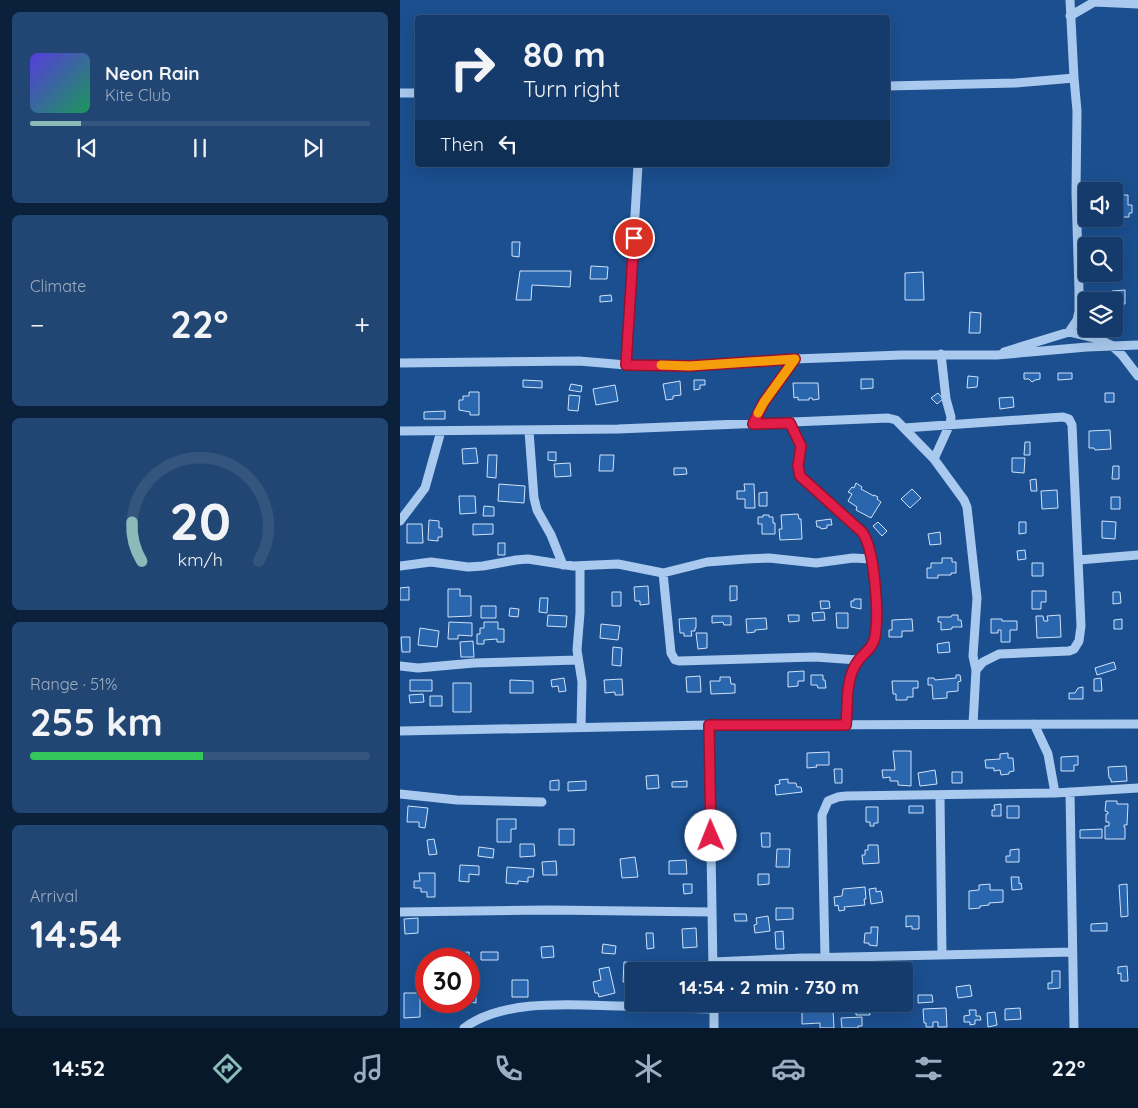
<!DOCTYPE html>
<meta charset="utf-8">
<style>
body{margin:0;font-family:Quicksand,sans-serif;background:#214673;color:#f1f3f6;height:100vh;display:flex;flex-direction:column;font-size:19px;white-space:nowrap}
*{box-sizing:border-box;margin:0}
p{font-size:16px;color:#9dadc1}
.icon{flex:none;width:28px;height:28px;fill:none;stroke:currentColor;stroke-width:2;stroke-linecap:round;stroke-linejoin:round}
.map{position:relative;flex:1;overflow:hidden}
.panel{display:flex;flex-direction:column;gap:12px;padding:12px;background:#0b203b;width:400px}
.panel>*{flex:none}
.top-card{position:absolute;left:15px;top:15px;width:475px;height:152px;border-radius:5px;box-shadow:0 5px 20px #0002,0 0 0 1px #33557e;background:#143b6b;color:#f1f3f6;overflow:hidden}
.controls{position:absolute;left:678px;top:182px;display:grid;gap:10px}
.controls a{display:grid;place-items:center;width:45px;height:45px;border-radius:5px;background:#143b6b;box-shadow:0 5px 20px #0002,0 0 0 1px #33557e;font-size:25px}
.speed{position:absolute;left:15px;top:948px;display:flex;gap:10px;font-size:25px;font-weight:700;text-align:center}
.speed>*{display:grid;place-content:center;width:65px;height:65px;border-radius:50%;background:#143b6b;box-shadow:0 5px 20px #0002,0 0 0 1px #33557e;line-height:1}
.speed .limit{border:8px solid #d22;background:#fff;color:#111}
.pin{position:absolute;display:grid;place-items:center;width:42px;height:42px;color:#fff;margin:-21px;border:2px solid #fff;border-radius:50%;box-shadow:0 1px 5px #0007}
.me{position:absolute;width:55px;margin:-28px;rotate:359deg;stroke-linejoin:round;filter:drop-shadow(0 0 4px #0008)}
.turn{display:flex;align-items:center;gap:18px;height:105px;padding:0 25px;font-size:22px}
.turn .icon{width:65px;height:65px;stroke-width:2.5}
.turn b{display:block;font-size:35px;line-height:42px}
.then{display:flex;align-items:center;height:48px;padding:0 25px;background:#0003;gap:10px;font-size:19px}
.big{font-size:38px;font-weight:700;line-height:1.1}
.panel .tile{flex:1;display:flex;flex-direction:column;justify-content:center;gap:8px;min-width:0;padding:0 18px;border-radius:8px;background:#214673}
.panel .dial{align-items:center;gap:0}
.dial svg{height:130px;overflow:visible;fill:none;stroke:#33557e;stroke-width:7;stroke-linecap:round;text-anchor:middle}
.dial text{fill:#f1f3f6;stroke:none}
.song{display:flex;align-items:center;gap:15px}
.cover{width:60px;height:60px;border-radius:8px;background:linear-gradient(135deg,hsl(250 70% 55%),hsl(150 70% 35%))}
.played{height:5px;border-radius:2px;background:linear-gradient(90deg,#8bbbb9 15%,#33557e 15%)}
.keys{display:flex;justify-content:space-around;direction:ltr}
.heat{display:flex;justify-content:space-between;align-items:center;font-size:28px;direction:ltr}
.charge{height:8px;border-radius:4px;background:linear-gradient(90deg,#34c759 51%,#33557e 0)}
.trip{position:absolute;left:225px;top:962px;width:288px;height:50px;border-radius:5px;background:#143b6b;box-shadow:0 5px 20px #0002,0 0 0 1px #33557e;font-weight:700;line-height:50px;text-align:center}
.tabs{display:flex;height:80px;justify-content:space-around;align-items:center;background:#08182b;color:#9dadc1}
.tabs .icon{width:35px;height:35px}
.tabs .active{color:#8bbbb9}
.tabs b{font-size:22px;color:#f1f3f6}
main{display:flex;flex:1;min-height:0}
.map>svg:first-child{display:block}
</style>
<main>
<section class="panel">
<div class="tile">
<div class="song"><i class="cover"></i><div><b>Neon Rain</b><p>Kite Club</p></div></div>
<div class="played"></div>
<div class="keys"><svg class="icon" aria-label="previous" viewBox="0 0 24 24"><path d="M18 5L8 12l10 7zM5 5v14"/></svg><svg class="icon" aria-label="pause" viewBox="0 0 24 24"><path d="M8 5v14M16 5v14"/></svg><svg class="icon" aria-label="next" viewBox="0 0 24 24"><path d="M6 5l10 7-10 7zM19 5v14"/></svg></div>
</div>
<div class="tile"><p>Climate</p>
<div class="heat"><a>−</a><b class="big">22°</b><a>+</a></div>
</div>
<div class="tile dial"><svg viewBox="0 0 100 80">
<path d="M14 69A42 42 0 1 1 86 69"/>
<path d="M14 69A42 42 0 0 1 8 45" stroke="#8bbbb9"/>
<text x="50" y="56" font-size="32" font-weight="700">20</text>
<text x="50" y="72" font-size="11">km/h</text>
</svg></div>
<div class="tile"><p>Range · 51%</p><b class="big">255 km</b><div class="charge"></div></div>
<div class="tile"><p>Arrival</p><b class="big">14:54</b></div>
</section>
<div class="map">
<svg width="738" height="1028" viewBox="0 0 738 1028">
<rect width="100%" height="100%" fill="#1b4f8f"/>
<path fill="#2a66ad" stroke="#cfe3fa" d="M714 195H728V205H732V213H729V217H714V208H715V205H714Z
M112 242H120L119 257 112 256Z
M191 266 208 267 207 279H190Z
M120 271H171L170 287 132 285 131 300H116Z
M523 272 524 300H505V273Z
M725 290V304H714L712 291Z
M211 295 212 301 200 302V296Z
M570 312 581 313 580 333H569Z
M624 373H640V379L635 380 632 382 629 379H624Z
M658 373H672V379L658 380Z
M568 376 578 377 577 387 567 388Z
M461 379H473V388L461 389Z
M123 380 142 381V388L123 387Z
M294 380H305V385H300V389L294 390Z
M280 381 281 395 273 396V399L266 400 263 384Z
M393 383H418L419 399 413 400 412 398H409V400H398V397L394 398Z
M171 384 182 386 181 392 169 390Z
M215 385 218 401 196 405 193 389Z
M69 392H79V415H70V412L59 410V400H63V396H69Z
M538 393 543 399 537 404 531 398Z
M705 393H714V402H705Z
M169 395 180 396 178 411 168 410Z
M613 397 614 407 600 409 599 398Z
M45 411V419H24V412Z
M710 430 711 449 695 450 694 448H689V431Z
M625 442H630V455H624Z
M76 448 78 463 63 464 62 449Z
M148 452H156V461L148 460Z
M88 455H97L96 478 87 477Z
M200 455H214L213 471H199Z
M612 458H625L624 473 612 472Z
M170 463 171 476 155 477 154 464Z
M713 466H719V479H712Z
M274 468H286L287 474 274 475Z
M636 479 637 491H631L630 480Z
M456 483 462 487 461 489 474 496V495L478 497 477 499 481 502 471 518 456 510 457 507 448 501 452 494 448 492 452 487 454 488Z
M99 484 125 486 124 503 98 501Z
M344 484H354L355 508H345V499H337V491H345Z
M512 489 521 498 510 508 501 499Z
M657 490 658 508 642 509 641 491Z
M367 492V506H359V493Z
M59 496H75L76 513 60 514Z
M711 497H720V509H711Z
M84 506 94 507V516H83Z
M398 514 399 519H401L402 539 380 540 379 529H382L381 515Z
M363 515H369V517H373V523H375V534H362V524H358V517H363Z
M431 519 432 525H427V528L421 529 420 527H417L416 521Z
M29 520 39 521V528H42V537H38V541L28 540Z
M702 521 716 522 715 539 702 538Z
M478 522 487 531 482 536 473 526Z
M619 522H626V533L619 534Z
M7 524H22L23 543H7Z
M73 524H93V534L73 535Z
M540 532 541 544 530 545 528 534Z
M98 543H105V555H98Z
M625 550 626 559 618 560 617 551Z
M542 558H552V562H556V573H551V575H538V578H527V568H531V563H542Z
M632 563H643V576H632Z
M248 586 249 604 240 605V601H235L234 587Z
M330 586H337V600L330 601Z
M9 587V600H0V588Z
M48 589H60V596H71V616L48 617Z
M632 591H646V602H641V609H632Z
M212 592H221V606H212Z
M713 592H720L721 603 713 604Z
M140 598H148L147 613 139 612Z
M454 599H461V609L451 607V601H454Z
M420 601H429L430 608 421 609Z
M81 606H96V618H81Z
M110 608 119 609 118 617 109 616Z
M424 612 425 620 413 621 412 613Z
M436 613H448V628H437Z
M148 615 167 616 166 627 147 626Z
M388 615H399V621L389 622Z
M552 615H558V620H561L562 627H552V629L541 630V622H538V617H551Z
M660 615 661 637 637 638 636 616H643L644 621H648L647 616Z
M312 616H331V625H324L323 622 312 623Z
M296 618V628H295V631H291L292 636H284V633H280L279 619Z
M366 618 367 629 355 630V632L347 633 346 619Z
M512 619 513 631H502V637H489V630H492V620Z
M591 619H602V621H617V630H610V642H601V630H598V633H591Z
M722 619V629H714V620Z
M49 622 72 623V636L58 635V639H48Z
M84 622H98V629H104V642H97V639L84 640V644H77V634H80V628H84Z
M201 624 220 626 218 640 200 638Z
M20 628 39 631 37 647 18 645Z
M296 633H307V648L298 649Z
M1 637H10V652H2Z
M73 641 74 657H61L60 642Z
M549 642 550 652 538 653 537 644Z
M213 647 222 648 221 666 212 665Z
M714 662 716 669 697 675 695 668Z
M404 671V681H398V686L388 687V672Z
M411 675H423V680H425L426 688H418L417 685H411Z
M556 675H560L561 681 558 682V691L547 692V698L533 699 532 685H528V678H534L535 680 556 678Z
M300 676 301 692H287L286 677Z
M320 677H330L331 684H335V693L311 694 310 681H320Z
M164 678 166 691 159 692 158 686 152 687 151 680Z
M701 678 702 691H694V679Z
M222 679 223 695H215V692L205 693 204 680Z
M10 680H32V691H10Z
M110 680 133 681V693H110Z
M492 681H518V688H513V697H507V700H496V694H493Z
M53 683H71V712H53Z
M683 687V699H669V693H675L678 688Z
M23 694 24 702 10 703 9 695Z
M30 696H42V706H30Z
M493 751H511V786L498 785V781H490V777L483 778 482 770H495Z
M429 752V765H416L417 767 407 768V753Z
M608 753V758H613L614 771 609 772V774L601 775 600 770 594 771V768H586L585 760 600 759V754Z
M678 756V765H674V771H661V757Z
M726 766 727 781 711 782V779L709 778 708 767Z
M434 769H442V783H435Z
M535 770 537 784 520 786 518 773Z
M552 772H562V783H552Z
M258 775 259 788 247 789 246 776Z
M388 779V783H396L397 787H401L402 792 376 795 375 785 380 784 379 780Z
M159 780V790H150V781Z
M186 781V790L168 791V782Z
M287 781V787H272V782Z
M706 801H717V804H728L727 825H724V827H725V839H705V826H709V822H706V814H708V812L705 811Z
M601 804V816H592V810H595L594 805Z
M8 806 28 808 25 828 19 827V822H7Z
M509 806H523V813H509Z
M607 806H619V818H607Z
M466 807H478V823H474V826H470V822H466Z
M97 819H116V829H111V842H97Z
M159 829H174V845H159Z
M702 829V838H680V830Z
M361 833H370V847H362Z
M34 839 37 854 29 855 27 840Z
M120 844H134L135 856 120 857Z
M468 845H478L479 863 463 864 462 855H465V850H468Z
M79 847 94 849 93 858 78 856Z
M377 849H390L389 867H376Z
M619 849V862H606V856H610V850Z
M235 857 238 877 222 878 220 859Z
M286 860 287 874H269V861Z
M156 861 157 875H143L142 862Z
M60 865 79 866V875L69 874V882L59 881Z
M107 867 134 869 133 877H128V882L118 881V884L106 883Z
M19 873H35V897H27V892H21V888H14V881H20Z
M358 874H369V884L358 885Z
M611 877H619V884L621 883 622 889 612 890Z
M283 884H292V893L284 894Z
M590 884V890H603V902L589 903V905L580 906V908L569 909V891L579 890V885Z
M727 884 728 916 721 917 719 885Z
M465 887 466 899H464L465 905 444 907 445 910 439 911 438 905 435 906 434 897 442 896 443 889Z
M476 888V892L481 891 483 902 471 904 469 889Z
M376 908H393V919L376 920Z
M334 914H346L347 921H335Z
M368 916 370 931 355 933 354 925 357 924 356 918Z
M506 916H519V929H512V926L506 927Z
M18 918V933L5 934 4 919Z
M707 923V931H691V924Z
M471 927H478L477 946 469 945V943H464L465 933H471Z
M296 928 297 947 283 948 282 929Z
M383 931 384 949H376L375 932Z
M246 933H253L254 948 247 949Z
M203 944 216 946 215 954 202 953Z
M153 946 154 957 142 958 141 947Z
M69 952V960L54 959V953Z
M81 952H98V960H81Z
M224 962 243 963V971H234L232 982H223Z
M249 962H261V971H250Z
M727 966 728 981H721V973L718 974V967Z
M209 967 215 993 199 997 198 993H195L193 982 201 980 199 969Z
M652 971H660V988L648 989V983H652Z
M112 980H128V997H112Z
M570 985 572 996 558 998 556 987Z
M69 989H76V1003L68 1002Z
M4 993H20V1017L4 1018Z
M518 995H532L533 1002 518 1003Z
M469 1008 470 1015H456V1009Z
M546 1008 547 1027H538V1022H533V1027H526V1023H524L523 1009Z
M620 1008 621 1019 605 1020V1009Z
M433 1009 434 1028H420V1023L402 1024V1011Z
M569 1010H576V1016H580L581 1020H575V1024L570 1025V1022H564V1016L570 1015Z
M595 1012 597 1025 588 1027 587 1013Z
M462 1017V1026H458V1028H442L441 1018Z"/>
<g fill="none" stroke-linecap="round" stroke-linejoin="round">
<path stroke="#a9c9ee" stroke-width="9" d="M670 16 694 2 738 4
M488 86 615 83 674 78
M0 93H18
M669 332 677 320 679 311V291L676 192 677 111 674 78 670 0
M604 352 669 332 698 339 711 345 722 355 738 376
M0 363 179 361 226 365 290 366 395 359 502 355H597L687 347 738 345
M226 365 238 165
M390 423 401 446 398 466 400 476 462 532 468 542 469 547C473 577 480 606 475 636 473 650 465 651 458 660 446 675 448 707 446 725
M353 424 364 401 395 359
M504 428 663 417 669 419 672 425 681 626 679 641 674 649 669 651 599 654 583 662 576 670
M0 431 218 429 488 418 496 420 534 459 564 500 567 507 577 598 573 656 576 670 573 724
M129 431 134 498 137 510 151 535 163 565
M534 459 550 424 551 417 546 399 541 354
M0 521 25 488 41 431
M679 560 738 555
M0 566 31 562 68 567 83 566 116 560 128 559 173 566 218 564 263 573 307 562 346 559 369 558 416 563 453 558 471 559
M180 567V613L177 650 182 682 181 727
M263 573 271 653 275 660 279 661 415 657 458 660
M0 666 18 668 74 663 178 660
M634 724 648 754 655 793
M309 725 313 971
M0 731 309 725 738 724
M670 792 674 1028
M0 794 57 800 142 802
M540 796 542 955
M0 912 148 910 312 912
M425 958 422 815 428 801 438 797 446 796 655 793 738 788
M313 962 403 958 672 952
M314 1004V1028
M64 1028C104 998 174 1005 221 1006 252 1008 283 1008 314 1009"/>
</g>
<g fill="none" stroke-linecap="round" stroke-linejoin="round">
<g stroke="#92132f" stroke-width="12">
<path id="route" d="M234 238 226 365 290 366 395 359 364 402 353 424 390 423 401 446 398 466 400 476 462 532C475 549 479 615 475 637 472 650 464 652 458 661 445 678 448 705 446 725H309L311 836"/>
</g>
<use href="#route" stroke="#e11d48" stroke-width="9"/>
<path stroke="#f59e0b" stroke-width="9" d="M261 365 290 366 395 359 364 402 358 413"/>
</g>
</svg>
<div class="controls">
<a><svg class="icon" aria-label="sound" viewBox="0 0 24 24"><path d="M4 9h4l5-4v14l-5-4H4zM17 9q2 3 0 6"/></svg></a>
<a><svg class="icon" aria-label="search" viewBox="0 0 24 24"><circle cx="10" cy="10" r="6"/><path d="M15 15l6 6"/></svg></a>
<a><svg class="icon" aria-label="layers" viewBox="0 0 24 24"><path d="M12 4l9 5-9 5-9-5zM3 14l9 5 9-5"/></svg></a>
</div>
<div class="speed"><div class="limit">30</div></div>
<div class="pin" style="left:234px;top:238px;background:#d93025"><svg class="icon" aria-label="arrive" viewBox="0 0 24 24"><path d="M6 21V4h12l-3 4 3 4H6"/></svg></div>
<svg class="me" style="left:311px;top:836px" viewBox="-20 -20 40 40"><circle r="19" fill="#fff"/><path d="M0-13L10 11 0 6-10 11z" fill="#e11d48"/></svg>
<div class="trip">14:54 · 2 min · 730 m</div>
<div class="top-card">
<div class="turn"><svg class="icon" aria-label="right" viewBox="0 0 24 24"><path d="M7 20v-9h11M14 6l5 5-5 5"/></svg><div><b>80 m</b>Turn right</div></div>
<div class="then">Then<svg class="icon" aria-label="left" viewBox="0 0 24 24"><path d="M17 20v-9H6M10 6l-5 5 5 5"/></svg></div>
</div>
</div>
</main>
<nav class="tabs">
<b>14:52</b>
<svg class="icon active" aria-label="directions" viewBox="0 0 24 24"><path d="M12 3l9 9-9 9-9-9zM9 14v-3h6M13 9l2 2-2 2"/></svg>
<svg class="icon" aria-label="music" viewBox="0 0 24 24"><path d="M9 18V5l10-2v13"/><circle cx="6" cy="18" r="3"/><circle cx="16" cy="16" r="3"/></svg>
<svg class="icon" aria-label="phone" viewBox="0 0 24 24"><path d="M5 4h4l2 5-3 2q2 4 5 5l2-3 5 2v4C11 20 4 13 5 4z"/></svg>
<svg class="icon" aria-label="climate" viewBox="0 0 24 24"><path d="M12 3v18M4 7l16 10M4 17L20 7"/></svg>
<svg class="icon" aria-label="car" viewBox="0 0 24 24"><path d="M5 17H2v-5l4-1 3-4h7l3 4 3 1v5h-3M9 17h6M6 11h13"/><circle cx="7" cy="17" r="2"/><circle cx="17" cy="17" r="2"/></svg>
<svg class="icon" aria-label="filters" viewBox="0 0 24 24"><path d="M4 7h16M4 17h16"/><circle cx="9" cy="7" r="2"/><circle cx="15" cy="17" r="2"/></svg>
<b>22°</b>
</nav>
